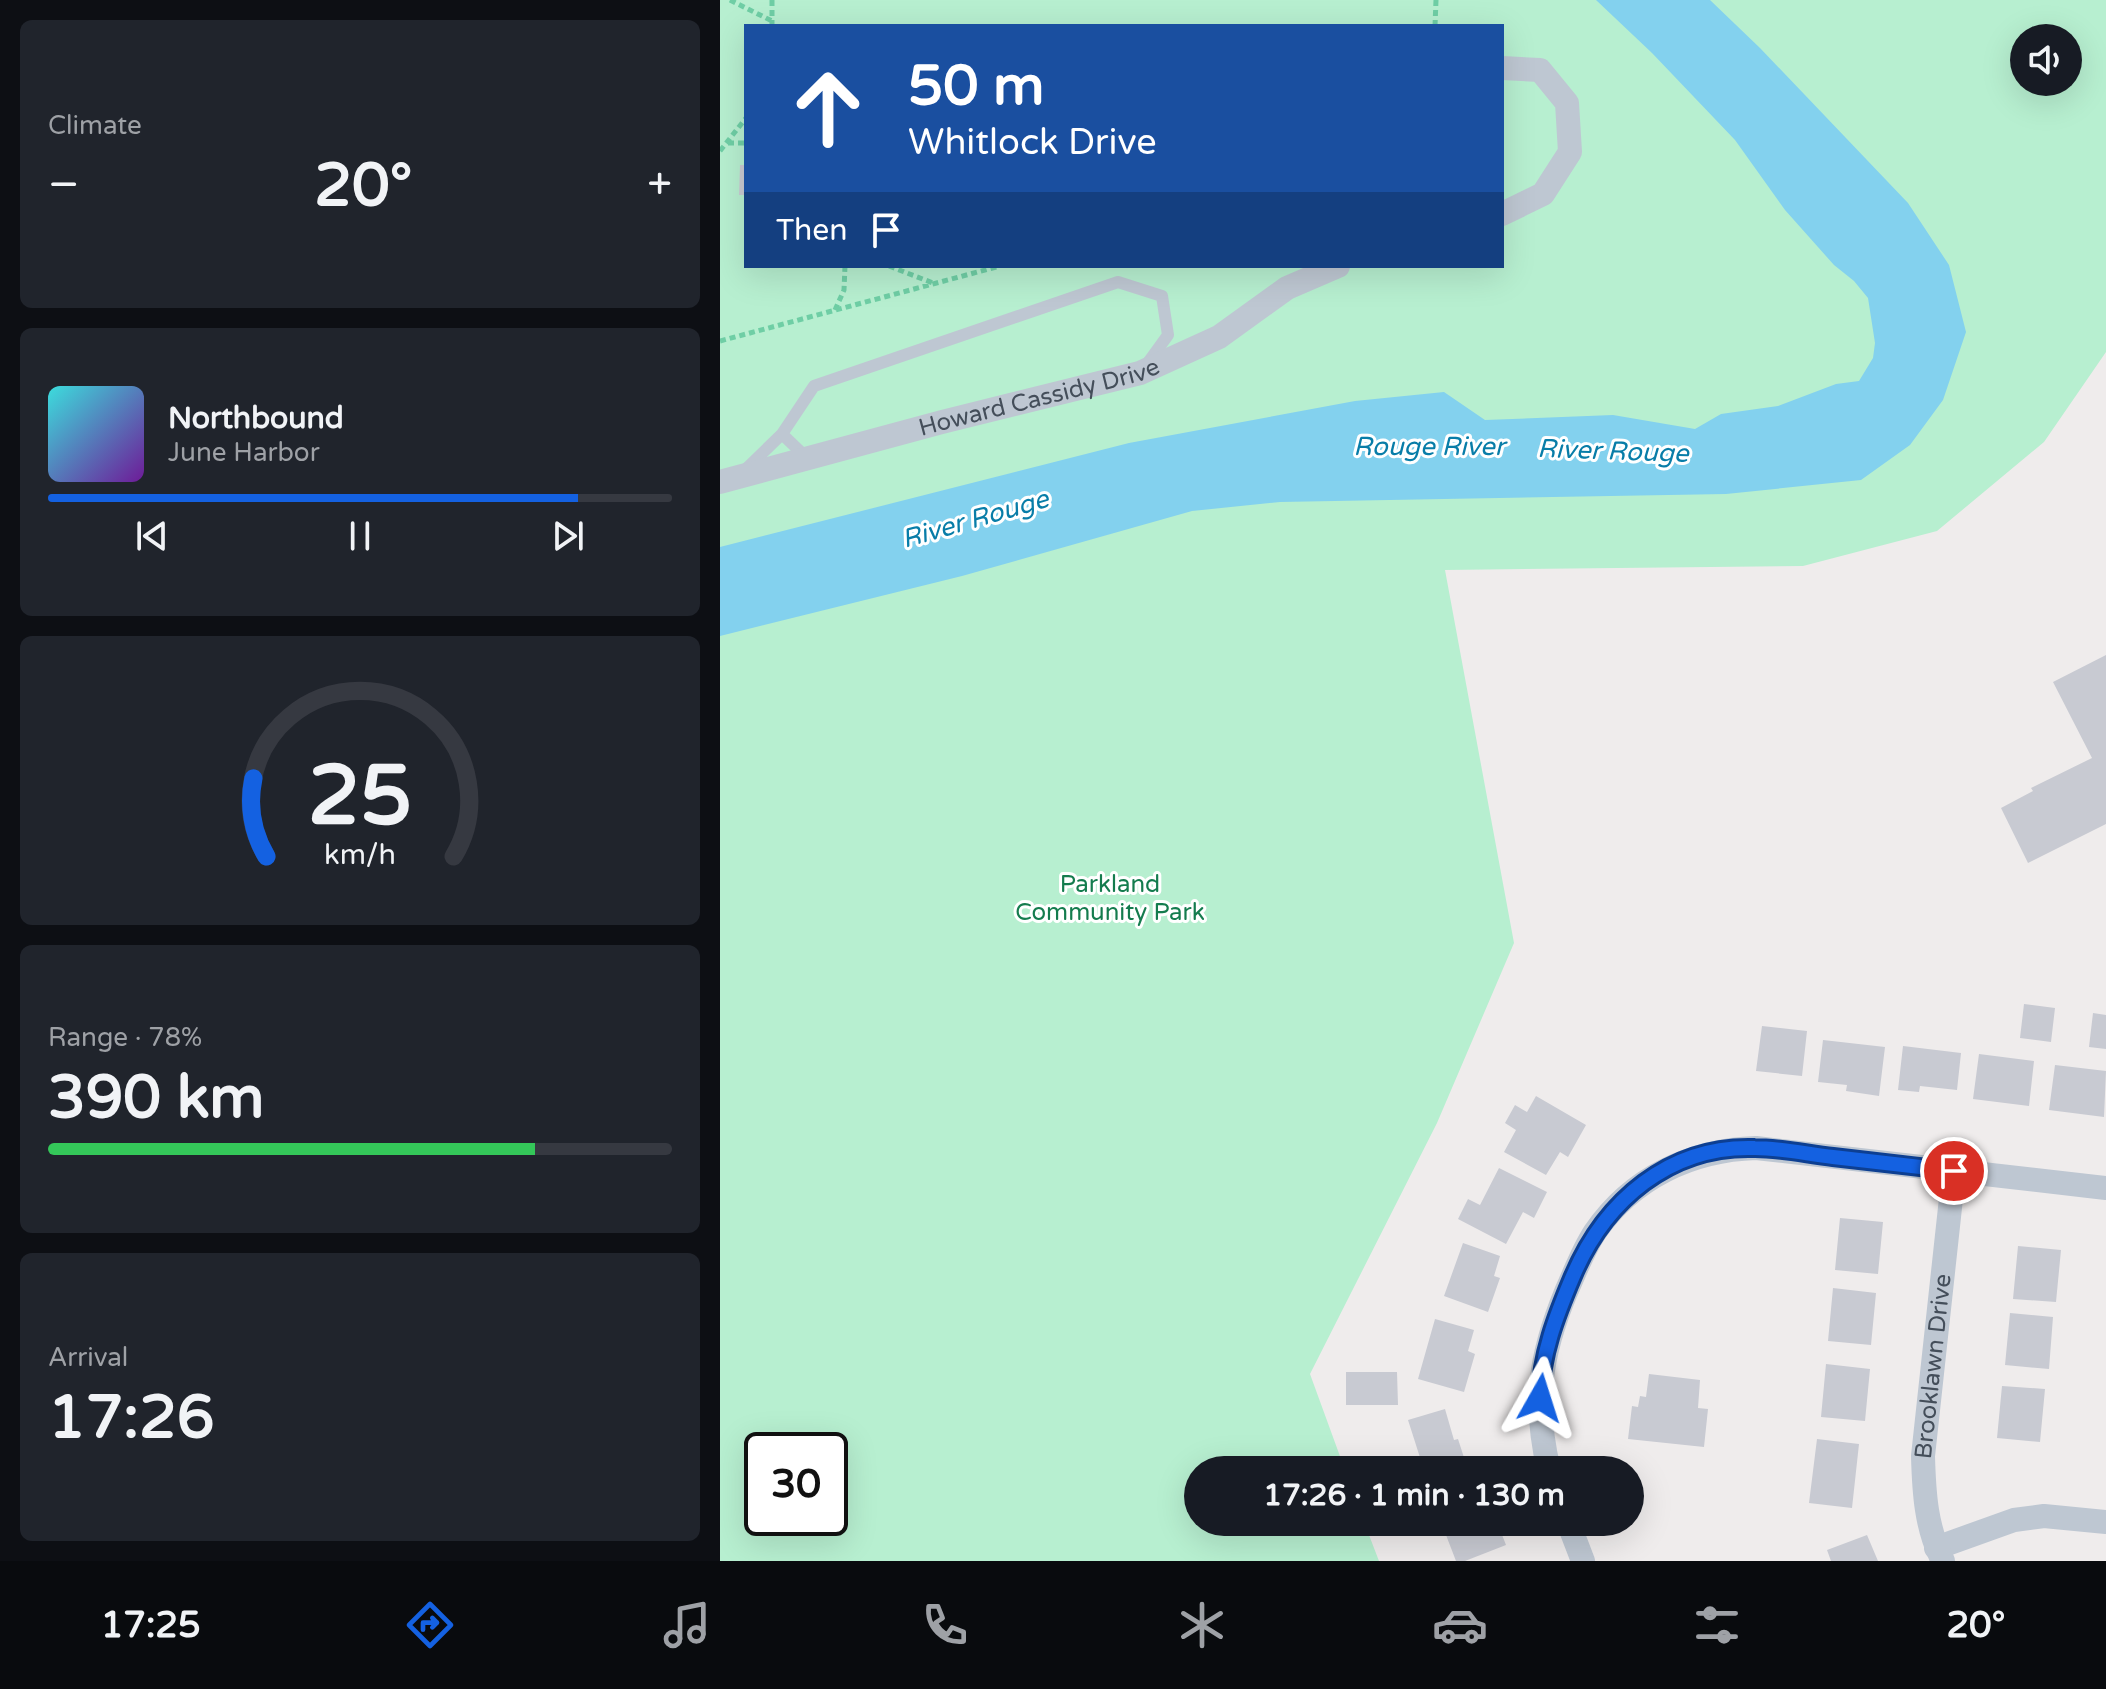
<!DOCTYPE html>
<meta charset="utf-8">
<style>
body{margin:0;font-family:"Varela Round",sans-serif;background:#20242c;color:#f1f3f6;height:100vh;display:flex;flex-direction:column;font-size:30px;white-space:nowrap}
*{box-sizing:border-box;margin:0}
p{font-size:26px;color:#9ea1a6}
.icon{flex:none;width:44px;height:44px;fill:none;stroke:currentColor;stroke-width:2;stroke-linecap:round;stroke-linejoin:round}
.map{position:relative;flex:1;overflow:hidden}
.drawer{display:flex;flex-direction:column;gap:20px;padding:20px;background:#0d0f14;width:720px}
.drawer>*{flex:none}
.banner{position:absolute;left:24px;top:24px;width:760px;height:244px;border-radius:0px;box-shadow:0 8px 32px #0002;background:#1a4fa0;color:#fff;overflow:hidden}
.fabs{position:absolute;left:1290px;top:24px;display:grid;gap:16px}
.fabs a{display:grid;place-items:center;width:72px;height:72px;border-radius:50%;background:#171b24;box-shadow:0 8px 32px #0002;font-size:40px}
.speed{position:absolute;left:24px;top:1432px;display:flex;gap:16px;font-size:40px;font-weight:700;text-align:center}
.speed>*{display:grid;place-content:center;width:104px;height:104px;border-radius:50%;background:#171b24;box-shadow:0 8px 32px #0002;line-height:1}
.speed .limit{border:4px solid #111;border-radius:12px;background:#fff;color:#111}
.pin{position:absolute;display:grid;place-items:center;width:68px;height:68px;color:#fff;margin:-34px;border:4px solid #fff;border-radius:50%;box-shadow:0 2px 8px #0007}
.me{position:absolute;width:88px;margin:-44px;rotate:6deg;stroke-linejoin:round;filter:drop-shadow(0 0 6px #0008)}
.turn{display:flex;align-items:center;gap:28px;height:168px;padding:0 32px;font-size:36px}
.turn .icon{width:104px;height:104px;stroke-width:2.5}
.turn b{display:block;font-size:56px;line-height:68px}
.then{display:flex;align-items:center;height:76px;padding:0 32px;background:#0003;gap:16px;font-size:30px}
.big{font-size:60px;font-weight:700;line-height:1.1}
.drawer .tile{flex:1;display:flex;flex-direction:column;justify-content:center;gap:12px;min-width:0;padding:0 28px;border-radius:12px;background:#20242c}
.drawer .dial{align-items:center;gap:0}
.dial svg{height:208px;overflow:visible;fill:none;stroke:#363941;stroke-width:7;stroke-linecap:round;text-anchor:middle}
.dial text{fill:#f1f3f6;stroke:none}
.song{display:flex;align-items:center;gap:24px}
.cover{width:96px;height:96px;border-radius:12px;background:linear-gradient(135deg,hsl(180 70% 55%),hsl(280 70% 35%))}
.played{height:8px;border-radius:4px;background:linear-gradient(90deg,#1461e1 85%,#363941 85%)}
.keys{display:flex;justify-content:space-around;direction:ltr}
.heat{display:flex;justify-content:space-between;align-items:center;font-size:44px;direction:ltr}
.charge{height:12px;border-radius:6px;background:linear-gradient(90deg,#34c759 78%,#363941 0)}
.trip{position:absolute;left:464px;top:1456px;width:460px;height:80px;border-radius:40px;background:#171b24;box-shadow:0 8px 32px #0002;font-weight:700;line-height:80px;text-align:center}
.menu{display:flex;height:128px;justify-content:space-around;align-items:center;background:#090b0e;color:#9ea1a6}
.menu .icon{width:56px;height:56px}
.menu .active{color:#1461e1}
.menu b{font-size:36px;color:#f1f3f6}
main{display:flex;flex:1;min-height:0}
.map>svg:first-child{display:block}
</style>
<main>
<section class="drawer">
<div class="tile"><p>Climate</p>
<div class="heat"><a>−</a><b class="big">20°</b><a>+</a></div>
</div>
<div class="tile">
<div class="song"><i class="cover"></i><div><b>Northbound</b><p>June Harbor</p></div></div>
<div class="played"></div>
<div class="keys"><svg class="icon" aria-label="previous" viewBox="0 0 24 24"><path d="M18 5L8 12l10 7zM5 5v14"/></svg><svg class="icon" aria-label="pause" viewBox="0 0 24 24"><path d="M8 5v14M16 5v14"/></svg><svg class="icon" aria-label="next" viewBox="0 0 24 24"><path d="M6 5l10 7-10 7zM19 5v14"/></svg></div>
</div>
<div class="tile dial"><svg viewBox="0 0 100 80">
<path d="M14 69A42 42 0 1 1 86 69"/>
<path d="M14 69A42 42 0 0 1 9 39" stroke="#1461e1"/>
<text x="50" y="56" font-size="32" font-weight="700">25</text>
<text x="50" y="72" font-size="11">km/h</text>
</svg></div>
<div class="tile"><p>Range · 78%</p><b class="big">390 km</b><div class="charge"></div></div>
<div class="tile"><p>Arrival</p><b class="big">17:26</b></div>
</section>
<div class="map">
<svg width="1386" height="1561" viewBox="0 0 1386 1561">
<rect width="100%" height="100%" fill="#efecec"/>
<path fill="#b7efd0" fill-rule="evenodd" d="M0 0H1386V352L1324 442 1217 531 1083 566 725 570 794 943 717 1123 590 1374 625 1470H478V1522H644L659 1561H0ZM26 26H782V266H26ZM1304 38H1348V82H1304ZM42 1450H110V1518H42Z"/>
<path fill="#83d1ee" d="M876 0H990L1040 48 1188 203 1229 265 1246 332 1223 400 1190 445 1141 480 1006 494 560 502 472 511 242 576 0 636V547L409 443 635 401 724 392 765 420 893 415 975 429 1001 414 1058 406 1116 384 1139 381 1153 358 1155 343 1148 298 1134 281 1114 265 1065 210 1015 140 932 53Z"/>
<path fill="#c8cad2" d="M20 165H26V195H19Z
M1386 655V824L1308 863 1281 808 1313 791 1311 788 1372 758 1333 682Z
M1304 1004 1335 1008 1331 1042 1300 1038Z
M1373 1013 1386 1015V1049L1369 1047Z
M1042 1026 1087 1031 1082 1076 1036 1071Z
M1103 1040 1165 1047 1159 1096 1126 1091 1127 1085 1098 1082Z
M1183 1046 1241 1053 1237 1090 1200 1086 1199 1092 1178 1090Z
M1259 1054 1314 1061 1309 1106 1253 1099Z
M1335 1065 1386 1071 1384 1117 1329 1110Z
M816 1096 866 1125 848 1157 840 1152 826 1175 784 1152 796 1130 785 1123 795 1105 807 1112Z
M779 1168 827 1192 814 1218 803 1212 786 1244 738 1219 748 1199 760 1205Z
M1120 1218 1163 1222 1158 1274 1115 1270Z
M743 1243 780 1256 774 1276 780 1278 768 1312 724 1296Z
M1298 1246 1341 1250 1336 1302 1293 1299Z
M1113 1288 1156 1293 1151 1345 1108 1341Z
M1290 1313 1333 1317 1329 1369 1285 1365Z
M715 1319 754 1330 748 1351 755 1354 744 1392 698 1379Z
M1106 1364 1150 1369 1145 1421 1101 1417Z
M626 1372H677L678 1405H626Z
M929 1374 980 1380 978 1408 988 1409 984 1447 908 1439 912 1406 918 1407 920 1396 926 1397Z
M1282 1386 1325 1389 1320 1442 1277 1438Z
M725 1409 734 1440 738 1439 748 1470H704L688 1420Z
M1097 1439 1139 1444 1132 1508 1089 1503Z
M721 1522H777L786 1545 745 1561H736Z
M1147 1535 1158 1561H1111L1107 1550Z"/>
<g fill="none" stroke-linecap="round" stroke-linejoin="round">
<path stroke="#6fcea5" stroke-width="5" stroke-dasharray="6 4" stroke-linecap="butt" d="M10 0 52 21
M52 0V26
M715 26 716 0
M8 143H26
M0 151 26 118
M169 266 213 283
M115 310 124 290 125 266
M0 341 280 266"/>
<path stroke="#bec7d2" stroke-width="12" d="M62 434 88 459
M25 470 62 434 94 386 398 282 442 296 448 335 427 364"/>
<g stroke="#bec7d2" stroke-width="24">
<path d="M782 68 820 70 847 103 850 152 823 194 782 214"/>
<path id="s1" d="M0 482 222 422 420 373 499 337 567 288 618 266"/>
<path d="M829 1470C813 1404 820 1355 846 1292 855 1272 863 1250 875 1232 912 1178 971 1150 1036 1148L1386 1188"/>
<path d="M848 1522 863 1561"/>
<path d="M1216 1548 1294 1520 1324 1516 1386 1522"/>
<path id="s2" d="M1223 1561C1206 1528 1204 1493 1203 1456L1234 1171"/>
</g>
</g>
<g fill="none" stroke-linecap="round" stroke-linejoin="round">
<g stroke="#0d3f92" stroke-width="20">
<path id="route" d="M820 1398C821 1355 836 1316 853 1276 885 1201 949 1145 1035 1148 1061 1148 1087 1154 1113 1157 1154 1162 1194 1166 1234 1171"/>
</g>
<use href="#route" stroke="#1461e1" stroke-width="14"/>
</g>
<g text-anchor="middle" dominant-baseline="central" stroke-width="6" stroke-linejoin="round" paint-order="stroke">
<g font-size="24" fill="#444e5a" stroke="#fff">
<text stroke="none"><textPath href="#s1" startOffset="330">Howard Cassidy Drive</textPath></text>
<text stroke="none"><textPath href="#s2" startOffset="198">Brooklawn Drive</textPath></text>
</g>
<g font-size="24" fill="#147c4e" stroke="#fff">
<text x="390" y="884">Parkland<tspan x="390" dy="28">Community Park</tspan></text>
</g>
<g font-size="26" font-style="italic" fill="#087da8" stroke="#fff">
<text x="709" y="446">Rouge River</text>
<text transform="translate(893 451) rotate(2)">River Rouge</text>
<text transform="translate(255 519) rotate(-16)">River Rouge</text>
</g>
</g>
</svg>
<div class="fabs">
<a><svg class="icon" aria-label="sound" viewBox="0 0 24 24"><path d="M4 9h4l5-4v14l-5-4H4zM17 9q2 3 0 6"/></svg></a>
</div>
<div class="speed"><div class="limit">30</div></div>
<div class="pin" style="left:1234px;top:1171px;background:#d93025"><svg class="icon" aria-label="arrive" viewBox="0 0 24 24"><path d="M6 21V4h12l-3 4 3 4H6"/></svg></div>
<svg class="me" style="left:820px;top:1398px" viewBox="-20 -20 40 40"><path d="M0-17L14 15 0 8-14 15z" fill="#1461e1" stroke="#fff" stroke-width="4"/></svg>
<div class="trip">17:26 · 1 min · 130 m</div>
<div class="banner">
<div class="turn"><svg class="icon" aria-label="ahead" viewBox="0 0 24 24"><path d="M12 20V5M6 11l6-6 6 6"/></svg><div><b>50 m</b>Whitlock Drive</div></div>
<div class="then">Then<svg class="icon" aria-label="arrive" viewBox="0 0 24 24"><path d="M6 21V4h12l-3 4 3 4H6"/></svg></div>
</div>
</div>
</main>
<nav class="menu">
<b>17:25</b>
<svg class="icon active" aria-label="directions" viewBox="0 0 24 24"><path d="M12 3l9 9-9 9-9-9zM9 14v-3h6M13 9l2 2-2 2"/></svg>
<svg class="icon" aria-label="music" viewBox="0 0 24 24"><path d="M9 18V5l10-2v13"/><circle cx="6" cy="18" r="3"/><circle cx="16" cy="16" r="3"/></svg>
<svg class="icon" aria-label="phone" viewBox="0 0 24 24"><path d="M5 4h4l2 5-3 2q2 4 5 5l2-3 5 2v4C11 20 4 13 5 4z"/></svg>
<svg class="icon" aria-label="climate" viewBox="0 0 24 24"><path d="M12 3v18M4 7l16 10M4 17L20 7"/></svg>
<svg class="icon" aria-label="car" viewBox="0 0 24 24"><path d="M5 17H2v-5l4-1 3-4h7l3 4 3 1v5h-3M9 17h6M6 11h13"/><circle cx="7" cy="17" r="2"/><circle cx="17" cy="17" r="2"/></svg>
<svg class="icon" aria-label="filters" viewBox="0 0 24 24"><path d="M4 7h16M4 17h16"/><circle cx="9" cy="7" r="2"/><circle cx="15" cy="17" r="2"/></svg>
<b>20°</b>
</nav>
